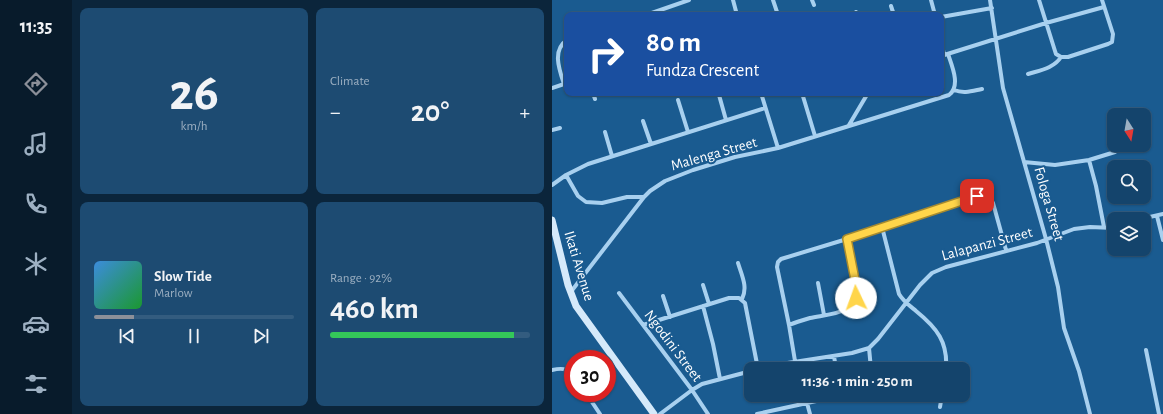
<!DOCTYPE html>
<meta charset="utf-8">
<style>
body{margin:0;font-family:"Alegreya Sans",sans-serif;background:#1d4b72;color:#f1f3f6;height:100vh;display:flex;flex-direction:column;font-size:15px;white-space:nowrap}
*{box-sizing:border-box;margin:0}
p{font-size:13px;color:#9db0c2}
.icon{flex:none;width:22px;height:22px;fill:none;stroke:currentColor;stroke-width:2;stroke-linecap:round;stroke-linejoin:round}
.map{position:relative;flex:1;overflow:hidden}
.side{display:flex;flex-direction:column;gap:8px;padding:8px;background:#0b253b;width:480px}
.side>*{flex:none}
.guide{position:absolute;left:12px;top:12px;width:380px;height:84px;border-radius:8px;box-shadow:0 1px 3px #0004,0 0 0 1px #335c7f;background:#1a4fa0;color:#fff;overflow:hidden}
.needle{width:26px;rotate:169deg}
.buttons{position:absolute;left:555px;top:108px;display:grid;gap:8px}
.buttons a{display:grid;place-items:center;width:44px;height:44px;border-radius:8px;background:#14446c;box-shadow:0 1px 3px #0004,0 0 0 1px #335c7f;font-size:20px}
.speed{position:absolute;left:12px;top:350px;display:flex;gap:8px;font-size:20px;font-weight:700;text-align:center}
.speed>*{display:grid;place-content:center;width:52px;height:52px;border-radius:50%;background:#14446c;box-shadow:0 1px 3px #0004,0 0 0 1px #335c7f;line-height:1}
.speed .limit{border:6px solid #d22;background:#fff;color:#111}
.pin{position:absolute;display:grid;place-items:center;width:34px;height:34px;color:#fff;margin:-17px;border-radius:8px;box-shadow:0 2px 6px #0006}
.me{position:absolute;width:44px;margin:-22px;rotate:357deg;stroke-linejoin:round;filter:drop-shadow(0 0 3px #0008)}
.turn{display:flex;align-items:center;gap:14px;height:84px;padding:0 16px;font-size:18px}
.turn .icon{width:52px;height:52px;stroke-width:2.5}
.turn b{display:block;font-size:28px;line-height:34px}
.big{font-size:30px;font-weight:700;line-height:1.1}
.side .tile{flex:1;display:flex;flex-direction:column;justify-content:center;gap:6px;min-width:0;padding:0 14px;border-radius:8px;background:#1d4b72}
.side .dial{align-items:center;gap:0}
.dial b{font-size:52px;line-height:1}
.song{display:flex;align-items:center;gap:12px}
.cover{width:48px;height:48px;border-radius:6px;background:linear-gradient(135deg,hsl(210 70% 55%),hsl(130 70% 35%))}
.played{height:4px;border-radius:2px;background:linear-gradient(90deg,#8c9099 20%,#335c7f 20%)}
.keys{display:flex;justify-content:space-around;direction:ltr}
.heat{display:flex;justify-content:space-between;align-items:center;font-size:22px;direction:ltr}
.charge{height:6px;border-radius:3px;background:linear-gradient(90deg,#34c759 92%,#335c7f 0)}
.side .tiles{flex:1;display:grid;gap:8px;grid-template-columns:repeat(2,1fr)}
.trip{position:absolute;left:192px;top:362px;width:226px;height:40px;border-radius:8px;background:#14446c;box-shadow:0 1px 3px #0004,0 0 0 1px #335c7f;font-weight:700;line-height:40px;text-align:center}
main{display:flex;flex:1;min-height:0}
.tab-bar{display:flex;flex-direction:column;width:72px;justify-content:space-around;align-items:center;background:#081b2b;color:#9db0c2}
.tab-bar .icon{width:28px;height:28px}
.tab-bar .active{color:#8c9099}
.tab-bar b{font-size:18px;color:#f1f3f6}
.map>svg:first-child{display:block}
</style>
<main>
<nav class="tab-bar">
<b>11:35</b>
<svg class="icon active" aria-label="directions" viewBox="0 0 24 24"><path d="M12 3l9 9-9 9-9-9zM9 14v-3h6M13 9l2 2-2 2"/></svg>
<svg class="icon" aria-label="music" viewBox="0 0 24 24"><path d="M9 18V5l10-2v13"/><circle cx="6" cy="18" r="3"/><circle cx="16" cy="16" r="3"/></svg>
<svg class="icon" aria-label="phone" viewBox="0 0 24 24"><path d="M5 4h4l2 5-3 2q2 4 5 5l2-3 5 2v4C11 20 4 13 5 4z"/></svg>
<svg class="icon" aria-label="climate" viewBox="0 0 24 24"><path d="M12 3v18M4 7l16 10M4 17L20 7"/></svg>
<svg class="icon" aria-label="car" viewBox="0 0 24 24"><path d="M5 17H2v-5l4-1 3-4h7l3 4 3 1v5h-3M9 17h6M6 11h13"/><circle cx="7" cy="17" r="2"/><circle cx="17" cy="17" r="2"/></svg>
<svg class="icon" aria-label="filters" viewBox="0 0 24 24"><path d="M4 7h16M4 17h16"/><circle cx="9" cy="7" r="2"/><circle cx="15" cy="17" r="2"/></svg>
</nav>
<section class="side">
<div class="tiles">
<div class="tile dial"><b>26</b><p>km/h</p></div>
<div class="tile"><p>Climate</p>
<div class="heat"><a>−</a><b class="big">20°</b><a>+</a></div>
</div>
<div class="tile">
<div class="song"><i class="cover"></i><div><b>Slow Tide</b><p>Marlow</p></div></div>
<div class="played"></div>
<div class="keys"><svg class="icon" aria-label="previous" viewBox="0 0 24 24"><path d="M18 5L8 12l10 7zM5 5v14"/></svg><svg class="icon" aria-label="pause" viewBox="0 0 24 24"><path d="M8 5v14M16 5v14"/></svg><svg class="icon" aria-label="next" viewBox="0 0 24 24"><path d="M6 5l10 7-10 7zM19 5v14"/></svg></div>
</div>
<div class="tile"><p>Range · 92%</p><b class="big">460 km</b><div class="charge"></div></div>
</div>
</section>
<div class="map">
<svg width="611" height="414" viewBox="0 0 611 414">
<rect width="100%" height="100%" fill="#1a5b90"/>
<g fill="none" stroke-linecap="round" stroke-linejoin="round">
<path stroke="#a8d0ef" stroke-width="4" d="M181 0 185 15
M221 0 226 15
M260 0 262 5
M379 0 383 15
M438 0 451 88 494 239 506 287 512 328 527 371 538 414
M487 0 503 51 504 54 509 57
M339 6 342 15
M304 12 305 15
M94 15 137 0
M389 17 440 8
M389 40 392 55
M389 56 494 23 552 7
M509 57H516L556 44 560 42 561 34 550 0
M476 74C489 70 502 68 509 57
M12 84C7 69 0 50 15 40
M0 88 15 83
M402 90C412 94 420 91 430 89
M41 93 43 99
M209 93 226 148
M250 93 263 136
M167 95 174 120
M126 100 136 132
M91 121 99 144
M297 125 316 93
M0 130 8 128
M53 132 60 156
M537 160 544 186 552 227
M472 162 503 165 537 160 563 152
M14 175 26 196 34 202 50 203 75 197H92L98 191 113 181 141 170 183 157 226 148 397 95C409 86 400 66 396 54
M0 185 14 175 36 164 213 108
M605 216 611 240
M589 219 611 214
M330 227 347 294C351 301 358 306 364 311 385 328 396 342 394 369
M186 263C190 276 196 287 190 299
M266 283 272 315
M151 285 157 304
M18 293 92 197
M67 293 140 390 156 414
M111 296 118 317
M151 306 161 344 168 379
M91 325 177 298H187L193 303 206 369
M237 325C244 322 251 320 258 318 276 314 306 314 305 290L295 239
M317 348 319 369
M594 350 607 414
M282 356 284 369
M243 361 237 325 225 267 226 262 229 259 295 239 431 195 438 198 441 203 454 250
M206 369 229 364 300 353 317 348 326 339 368 285 380 273 394 267 485 243 522 229 538 227 562 228
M0 370C9 368 15 368 21 375
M34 393 48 414
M255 403 258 414
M388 407 390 395
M108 414 140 390 150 384 199 371
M205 414 278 398 285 395"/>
<path stroke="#d5e9fa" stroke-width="7" d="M0 220 16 285 24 306 102 414"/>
</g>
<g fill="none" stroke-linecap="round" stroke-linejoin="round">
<g stroke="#a68a30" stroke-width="10">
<path id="route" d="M304 298 305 290 295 239 425 196"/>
</g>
<use href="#route" stroke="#ffd54a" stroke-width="7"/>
</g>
<g text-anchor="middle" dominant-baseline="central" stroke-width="4" stroke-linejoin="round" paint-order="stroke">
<g font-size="15" fill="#fff" stroke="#1a5b90">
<text transform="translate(162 154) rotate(-16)">Malenga Street</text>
<text transform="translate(497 204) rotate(74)">Fologa Street</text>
<text transform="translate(435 244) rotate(-15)">Lalapanzi Street</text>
<text transform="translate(27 266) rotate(73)">Ikati Avenue</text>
<text transform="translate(121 346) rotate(53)">Ngodini Street</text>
</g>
</g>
</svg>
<div class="buttons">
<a><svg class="needle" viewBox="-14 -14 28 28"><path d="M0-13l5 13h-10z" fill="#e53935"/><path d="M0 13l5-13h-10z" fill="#9db0c2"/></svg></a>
<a><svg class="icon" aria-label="search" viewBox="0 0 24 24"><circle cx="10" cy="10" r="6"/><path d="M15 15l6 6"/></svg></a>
<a><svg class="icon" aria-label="layers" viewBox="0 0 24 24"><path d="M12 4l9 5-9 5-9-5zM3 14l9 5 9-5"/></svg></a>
</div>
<div class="speed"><div class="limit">30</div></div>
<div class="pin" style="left:425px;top:196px;background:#d93025"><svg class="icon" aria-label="arrive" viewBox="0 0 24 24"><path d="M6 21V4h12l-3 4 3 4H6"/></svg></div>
<svg class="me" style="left:304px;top:298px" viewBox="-20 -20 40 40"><circle r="19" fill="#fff"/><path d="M0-13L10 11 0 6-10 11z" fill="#ffd54a"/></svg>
<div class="trip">11:36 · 1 min · 250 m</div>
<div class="guide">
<div class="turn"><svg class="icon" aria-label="right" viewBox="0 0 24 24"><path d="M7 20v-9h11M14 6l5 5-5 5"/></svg><div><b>80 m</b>Fundza Crescent</div></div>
</div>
</div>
</main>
